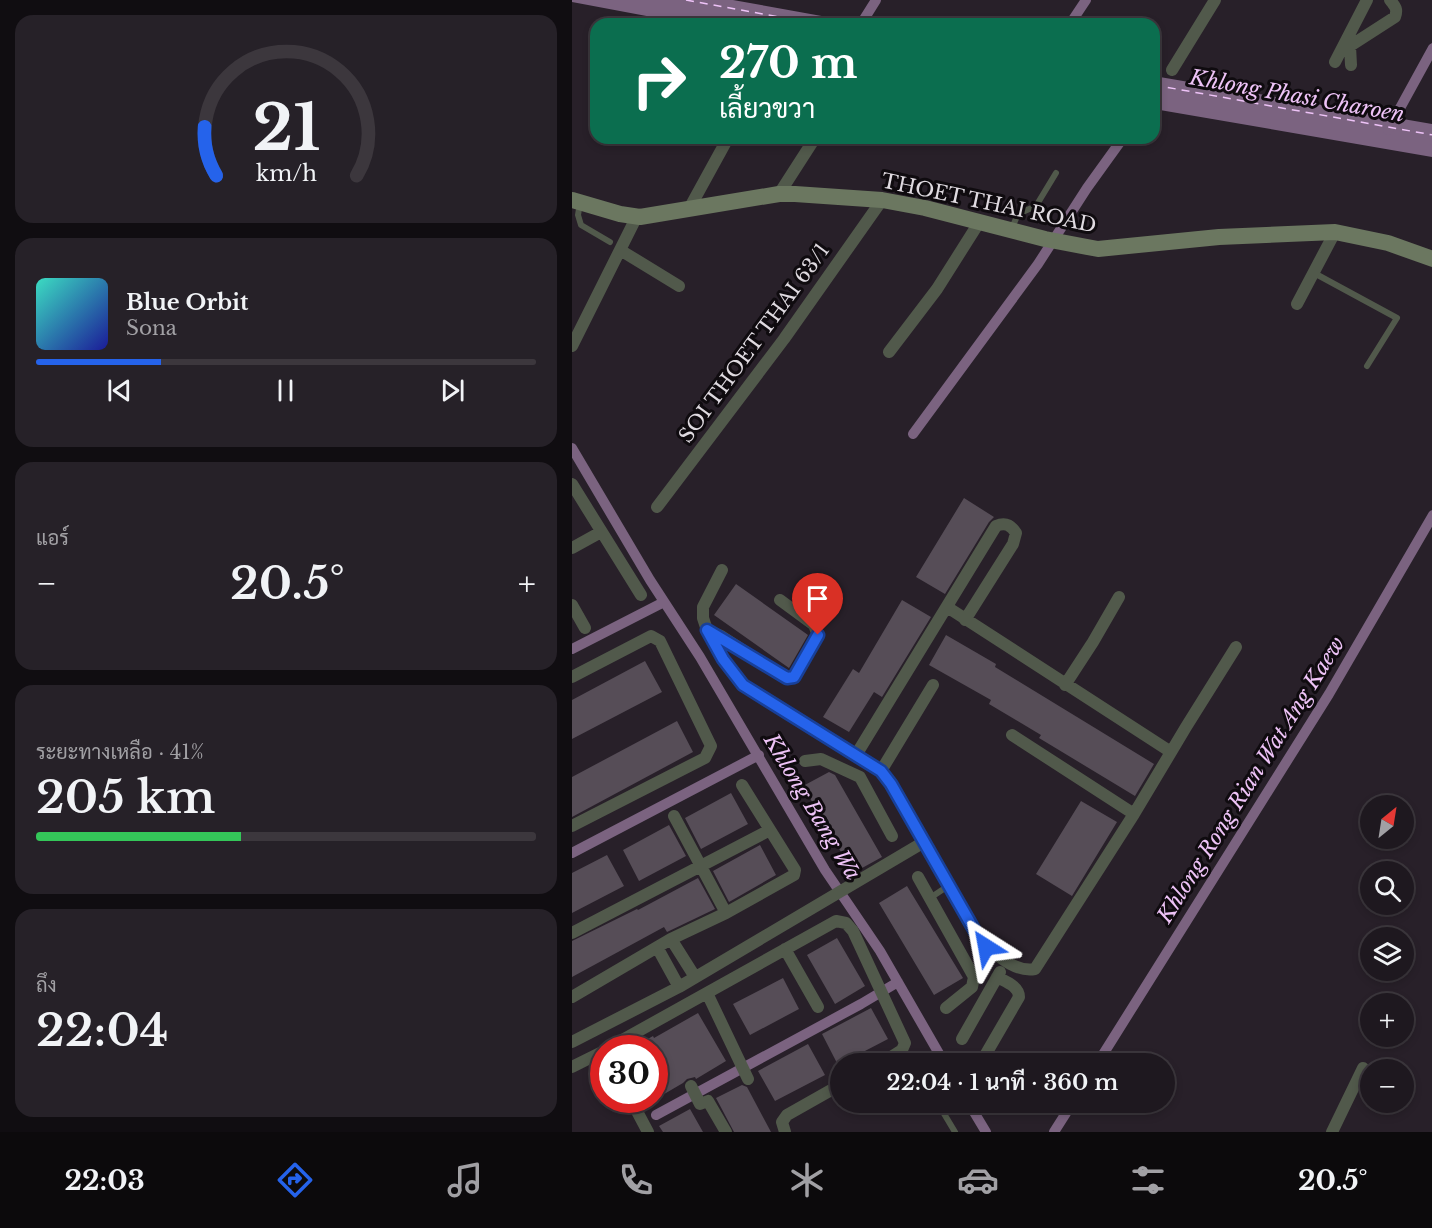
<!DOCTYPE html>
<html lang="th">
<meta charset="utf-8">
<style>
body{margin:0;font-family:"Libre Baskerville",Sarabun,serif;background:#262128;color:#f1f3f6;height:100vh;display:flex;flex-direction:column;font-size:22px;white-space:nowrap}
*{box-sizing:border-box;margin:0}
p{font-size:20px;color:#a1a0a4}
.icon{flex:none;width:33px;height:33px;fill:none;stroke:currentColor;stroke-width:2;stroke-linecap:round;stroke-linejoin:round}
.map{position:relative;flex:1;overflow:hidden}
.details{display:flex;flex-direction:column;gap:15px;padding:15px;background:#100d11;width:572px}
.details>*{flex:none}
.guide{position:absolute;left:18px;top:18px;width:570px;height:126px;border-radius:18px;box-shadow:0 3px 9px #0003,0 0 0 2px #3c373d;background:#0b6e4f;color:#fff;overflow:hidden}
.needle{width:39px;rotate:30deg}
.tools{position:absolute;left:788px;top:795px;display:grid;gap:12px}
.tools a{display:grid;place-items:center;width:54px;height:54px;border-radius:50%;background:#1e181f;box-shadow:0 3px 9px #0003,0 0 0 2px #3c373d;font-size:30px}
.speed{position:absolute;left:18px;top:1035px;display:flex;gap:12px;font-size:30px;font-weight:700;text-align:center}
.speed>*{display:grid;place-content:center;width:78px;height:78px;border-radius:50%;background:#1e181f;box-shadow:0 3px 9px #0003,0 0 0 2px #3c373d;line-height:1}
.speed .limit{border:9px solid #d22;background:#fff;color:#111}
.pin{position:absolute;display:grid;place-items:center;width:51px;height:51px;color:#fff;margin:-62px -26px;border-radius:50% 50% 50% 0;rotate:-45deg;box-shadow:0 0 6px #0007}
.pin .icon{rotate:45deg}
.me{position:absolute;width:66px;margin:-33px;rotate:326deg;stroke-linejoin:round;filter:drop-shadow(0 0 4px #0008)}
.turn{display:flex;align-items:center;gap:21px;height:126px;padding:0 30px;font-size:27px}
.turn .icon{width:78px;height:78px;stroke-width:2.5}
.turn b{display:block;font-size:42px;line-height:51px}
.big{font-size:45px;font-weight:600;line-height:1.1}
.details .widget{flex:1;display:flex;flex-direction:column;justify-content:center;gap:9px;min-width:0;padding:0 21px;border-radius:18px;background:#262128}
.details .dial{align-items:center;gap:0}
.dial svg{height:156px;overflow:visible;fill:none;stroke:#3c373d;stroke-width:7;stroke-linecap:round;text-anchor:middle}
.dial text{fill:#f1f3f6;stroke:none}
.song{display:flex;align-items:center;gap:18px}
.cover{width:72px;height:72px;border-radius:9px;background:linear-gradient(135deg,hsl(170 70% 55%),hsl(240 70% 35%))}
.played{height:6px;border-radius:3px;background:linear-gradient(90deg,#2563eb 25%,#3c373d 25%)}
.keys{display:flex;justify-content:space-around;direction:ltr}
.heat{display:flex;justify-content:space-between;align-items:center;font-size:33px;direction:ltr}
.charge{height:9px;border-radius:4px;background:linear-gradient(90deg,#34c759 41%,#3c373d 0)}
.trip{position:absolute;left:258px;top:1053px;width:345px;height:60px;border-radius:30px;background:#1e181f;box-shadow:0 3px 9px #0003,0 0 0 2px #3c373d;font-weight:600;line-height:60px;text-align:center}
.tabs{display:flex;height:96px;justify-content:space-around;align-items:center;background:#0c0a0c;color:#a1a0a4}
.tabs .icon{width:42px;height:42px}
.tabs .selected{color:#2563eb}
.tabs b{font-size:27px;color:#f1f3f6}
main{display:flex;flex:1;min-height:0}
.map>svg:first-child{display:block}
</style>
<main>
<section class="details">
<div class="widget dial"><svg viewBox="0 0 100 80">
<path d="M14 69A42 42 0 1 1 86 69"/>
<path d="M14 69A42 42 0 0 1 8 44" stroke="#2563eb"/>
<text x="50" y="56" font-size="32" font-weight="700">21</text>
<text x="50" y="72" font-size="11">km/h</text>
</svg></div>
<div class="widget">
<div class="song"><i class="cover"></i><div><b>Blue Orbit</b><p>Sona</p></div></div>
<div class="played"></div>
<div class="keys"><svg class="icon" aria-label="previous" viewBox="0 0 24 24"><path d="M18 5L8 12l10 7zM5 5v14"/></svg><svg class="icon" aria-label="pause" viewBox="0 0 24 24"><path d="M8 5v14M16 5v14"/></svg><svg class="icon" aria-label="next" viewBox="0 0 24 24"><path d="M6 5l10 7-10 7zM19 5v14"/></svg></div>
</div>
<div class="widget"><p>แอร์</p>
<div class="heat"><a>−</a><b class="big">20.5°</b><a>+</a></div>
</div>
<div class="widget"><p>ระยะทางเหลือ · 41%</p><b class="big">205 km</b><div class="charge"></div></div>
<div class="widget"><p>ถึง</p><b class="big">22:04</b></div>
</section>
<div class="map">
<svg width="861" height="1132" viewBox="0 0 861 1132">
<rect width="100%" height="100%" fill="#282029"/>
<path fill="#7b6380" d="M0 0H161L294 24H117L0 2Z
M582 76 860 124V157L582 109Z"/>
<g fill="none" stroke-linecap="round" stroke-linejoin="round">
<path stroke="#7b6380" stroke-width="10" d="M289 24 304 0
M498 24 514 0
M816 130 861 48
M341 434 466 264 515 188 551 138
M0 448 78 580 128 657 253 870 308 951 373 1064
M0 649 92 602
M0 853 187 755
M525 1064 757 694 861 515
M396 1102 414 1132
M84 1115 289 1004 326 982
M482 1132 501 1102"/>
<path stroke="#eec3f7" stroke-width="1.5" stroke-dasharray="8 6" stroke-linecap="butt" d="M114 0 246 24
M582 85 861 135"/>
</g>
<path fill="#564d57" d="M392 498 422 517 417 522 373 594 344 577Z
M164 584 236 635 217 668 142 615Z
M330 600 359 617 310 697 302 692 277 732 251 717 281 669 287 673Z
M374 635 424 664 423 667 582 764 563 796 467 738 469 735 417 704 419 700 357 665Z
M73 661 90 692 0 739V700Z
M105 721 121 752 0 817V777Z
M257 772 263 775 310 857 281 873 231 786Z
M159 793 176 824 129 849 113 818Z
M509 801 545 822 500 896 464 874Z
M97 825 114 856 67 881 51 850Z
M188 845 204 875 157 902 141 871Z
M35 855 52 886 0 913V873Z
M126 878 143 909 95 932 92 927 0 977V941L65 909 66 910Z
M335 886 391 978 362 995 307 903Z
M265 938 293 986 263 1004 235 955Z
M211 978 227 1009 178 1035 161 1004Z
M299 1008 316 1039 266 1065 250 1034Z
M126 1013 154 1061 124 1079 123 1077 115 1079 111 1083 82 1100V1048H60L81 1036 82 1038Z
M236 1044 253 1075 203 1101 186 1071Z
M170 1085 175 1087 199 1132H162L144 1098Z
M118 1109 131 1132H91L87 1126Z"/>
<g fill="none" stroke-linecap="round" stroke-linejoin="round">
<path stroke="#51594b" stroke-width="6" d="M8 203 6 215 9 225 38 242
M440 228 446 214 464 206 484 173
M742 273 825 318 795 366
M358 898 376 886
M365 1102 383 1132"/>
<path stroke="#51594b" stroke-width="12" d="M763 62 795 0
M779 65 778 46 823 17C826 9 823 6 818 0
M600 70 643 0
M207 194 243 138
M117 209 156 138
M48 250 107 286
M725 304 763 232
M0 346 65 216
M317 352 365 289 408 221
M0 484 69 595
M85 507 212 339 310 200
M0 548 29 532
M150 570 131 607V618L135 630 151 659 171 685 309 771 319 784 404 933C417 949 440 973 463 969L562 814
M0 605 13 628
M375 607 599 752
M135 630 149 636 212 677H221L246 635 242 625 208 600
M0 677 79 636 88 641 139 746 133 758 0 826
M493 685 521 642 547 597
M440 735 562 814 614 727 664 647
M284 755 424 526C433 522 439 525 444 533L441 544 393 620
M233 761 249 759 288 777 320 836
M309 771 361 685
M102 816 154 913
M346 877 402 977 400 987 374 1008
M0 933 198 830
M99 939 123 977
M85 947 107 987
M213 949 246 1007
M135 993 176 1079
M0 997 99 939 154 913 222 875 223 870 170 785
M390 1039 428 972
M0 1042 107 987 352 842
M36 1048 264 921 274 923 281 931 333 1043 330 1050 308 1064
M411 1059 447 997C447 986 434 982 425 977
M0 1067 32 1051
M119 1086 128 1104 136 1101 154 1132
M59 1100 76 1132
M213 1132 210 1122 215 1115 268 1085
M760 1132 791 1068"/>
<path stroke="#6b7760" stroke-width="16" d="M0 200 48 214 68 217 207 194H223L310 200 353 208 473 239 526 249 647 237 763 232 816 243 861 259"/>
</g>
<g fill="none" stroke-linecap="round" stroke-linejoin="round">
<g stroke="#184099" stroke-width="15">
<path id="route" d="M246 635 222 677 215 678 135 630 151 659 171 685 309 771 319 784 404 933 414 947"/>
</g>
<use href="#route" stroke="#2563eb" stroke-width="10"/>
</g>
<g text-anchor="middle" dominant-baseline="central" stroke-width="6" stroke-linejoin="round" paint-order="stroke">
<g font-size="20" fill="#dfdae0" stroke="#0f0b0f">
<text transform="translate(417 203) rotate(12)">THOET THAI ROAD</text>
<text transform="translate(182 343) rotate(-54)">SOI THOET THAI 63/1</text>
</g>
<g font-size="21" font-style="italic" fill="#eec3f7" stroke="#0f0b0f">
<text transform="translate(725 96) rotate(10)">Khlong Phasi Charoen</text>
<text transform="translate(679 780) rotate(-58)">Khlong Rong Rian Wat Ang Kaew</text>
<text transform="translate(240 807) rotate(59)">Khlong Bang Wa</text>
</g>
</g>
</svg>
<div class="tools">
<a><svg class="needle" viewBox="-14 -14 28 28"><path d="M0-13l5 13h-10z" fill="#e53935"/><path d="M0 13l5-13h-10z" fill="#a1a0a4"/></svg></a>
<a><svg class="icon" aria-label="search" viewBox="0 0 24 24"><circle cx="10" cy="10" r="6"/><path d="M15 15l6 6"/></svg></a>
<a><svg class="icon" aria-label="layers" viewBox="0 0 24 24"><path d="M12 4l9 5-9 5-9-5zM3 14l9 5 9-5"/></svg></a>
<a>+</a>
<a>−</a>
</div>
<div class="speed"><div class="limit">30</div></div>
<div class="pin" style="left:246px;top:635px;background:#d93025"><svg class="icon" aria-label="arrive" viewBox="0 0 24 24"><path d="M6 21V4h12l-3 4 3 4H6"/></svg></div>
<svg class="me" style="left:414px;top:947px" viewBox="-20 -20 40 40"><path d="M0-17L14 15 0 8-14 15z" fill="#2563eb" stroke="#fff" stroke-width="4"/></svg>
<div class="trip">22:04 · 1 นาที · 360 m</div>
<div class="guide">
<div class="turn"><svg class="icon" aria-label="right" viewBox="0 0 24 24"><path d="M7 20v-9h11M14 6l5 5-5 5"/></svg><div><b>270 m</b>เลี้ยวขวา</div></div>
</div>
</div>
</main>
<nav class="tabs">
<b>22:03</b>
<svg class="icon selected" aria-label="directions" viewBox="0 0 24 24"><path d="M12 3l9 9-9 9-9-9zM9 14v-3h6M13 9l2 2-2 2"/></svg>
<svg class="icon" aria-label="music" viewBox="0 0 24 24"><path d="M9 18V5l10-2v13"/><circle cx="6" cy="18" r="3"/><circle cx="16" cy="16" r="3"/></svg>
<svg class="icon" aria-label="phone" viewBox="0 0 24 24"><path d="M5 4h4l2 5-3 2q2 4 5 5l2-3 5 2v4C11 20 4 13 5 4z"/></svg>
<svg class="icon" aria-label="climate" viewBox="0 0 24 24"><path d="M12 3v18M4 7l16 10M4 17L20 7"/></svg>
<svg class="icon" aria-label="car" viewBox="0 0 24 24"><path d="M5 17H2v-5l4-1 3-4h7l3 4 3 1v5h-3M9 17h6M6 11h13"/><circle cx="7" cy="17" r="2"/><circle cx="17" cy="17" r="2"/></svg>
<svg class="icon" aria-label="filters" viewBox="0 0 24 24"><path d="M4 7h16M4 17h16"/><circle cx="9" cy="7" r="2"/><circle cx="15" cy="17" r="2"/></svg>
<b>20.5°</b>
</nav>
